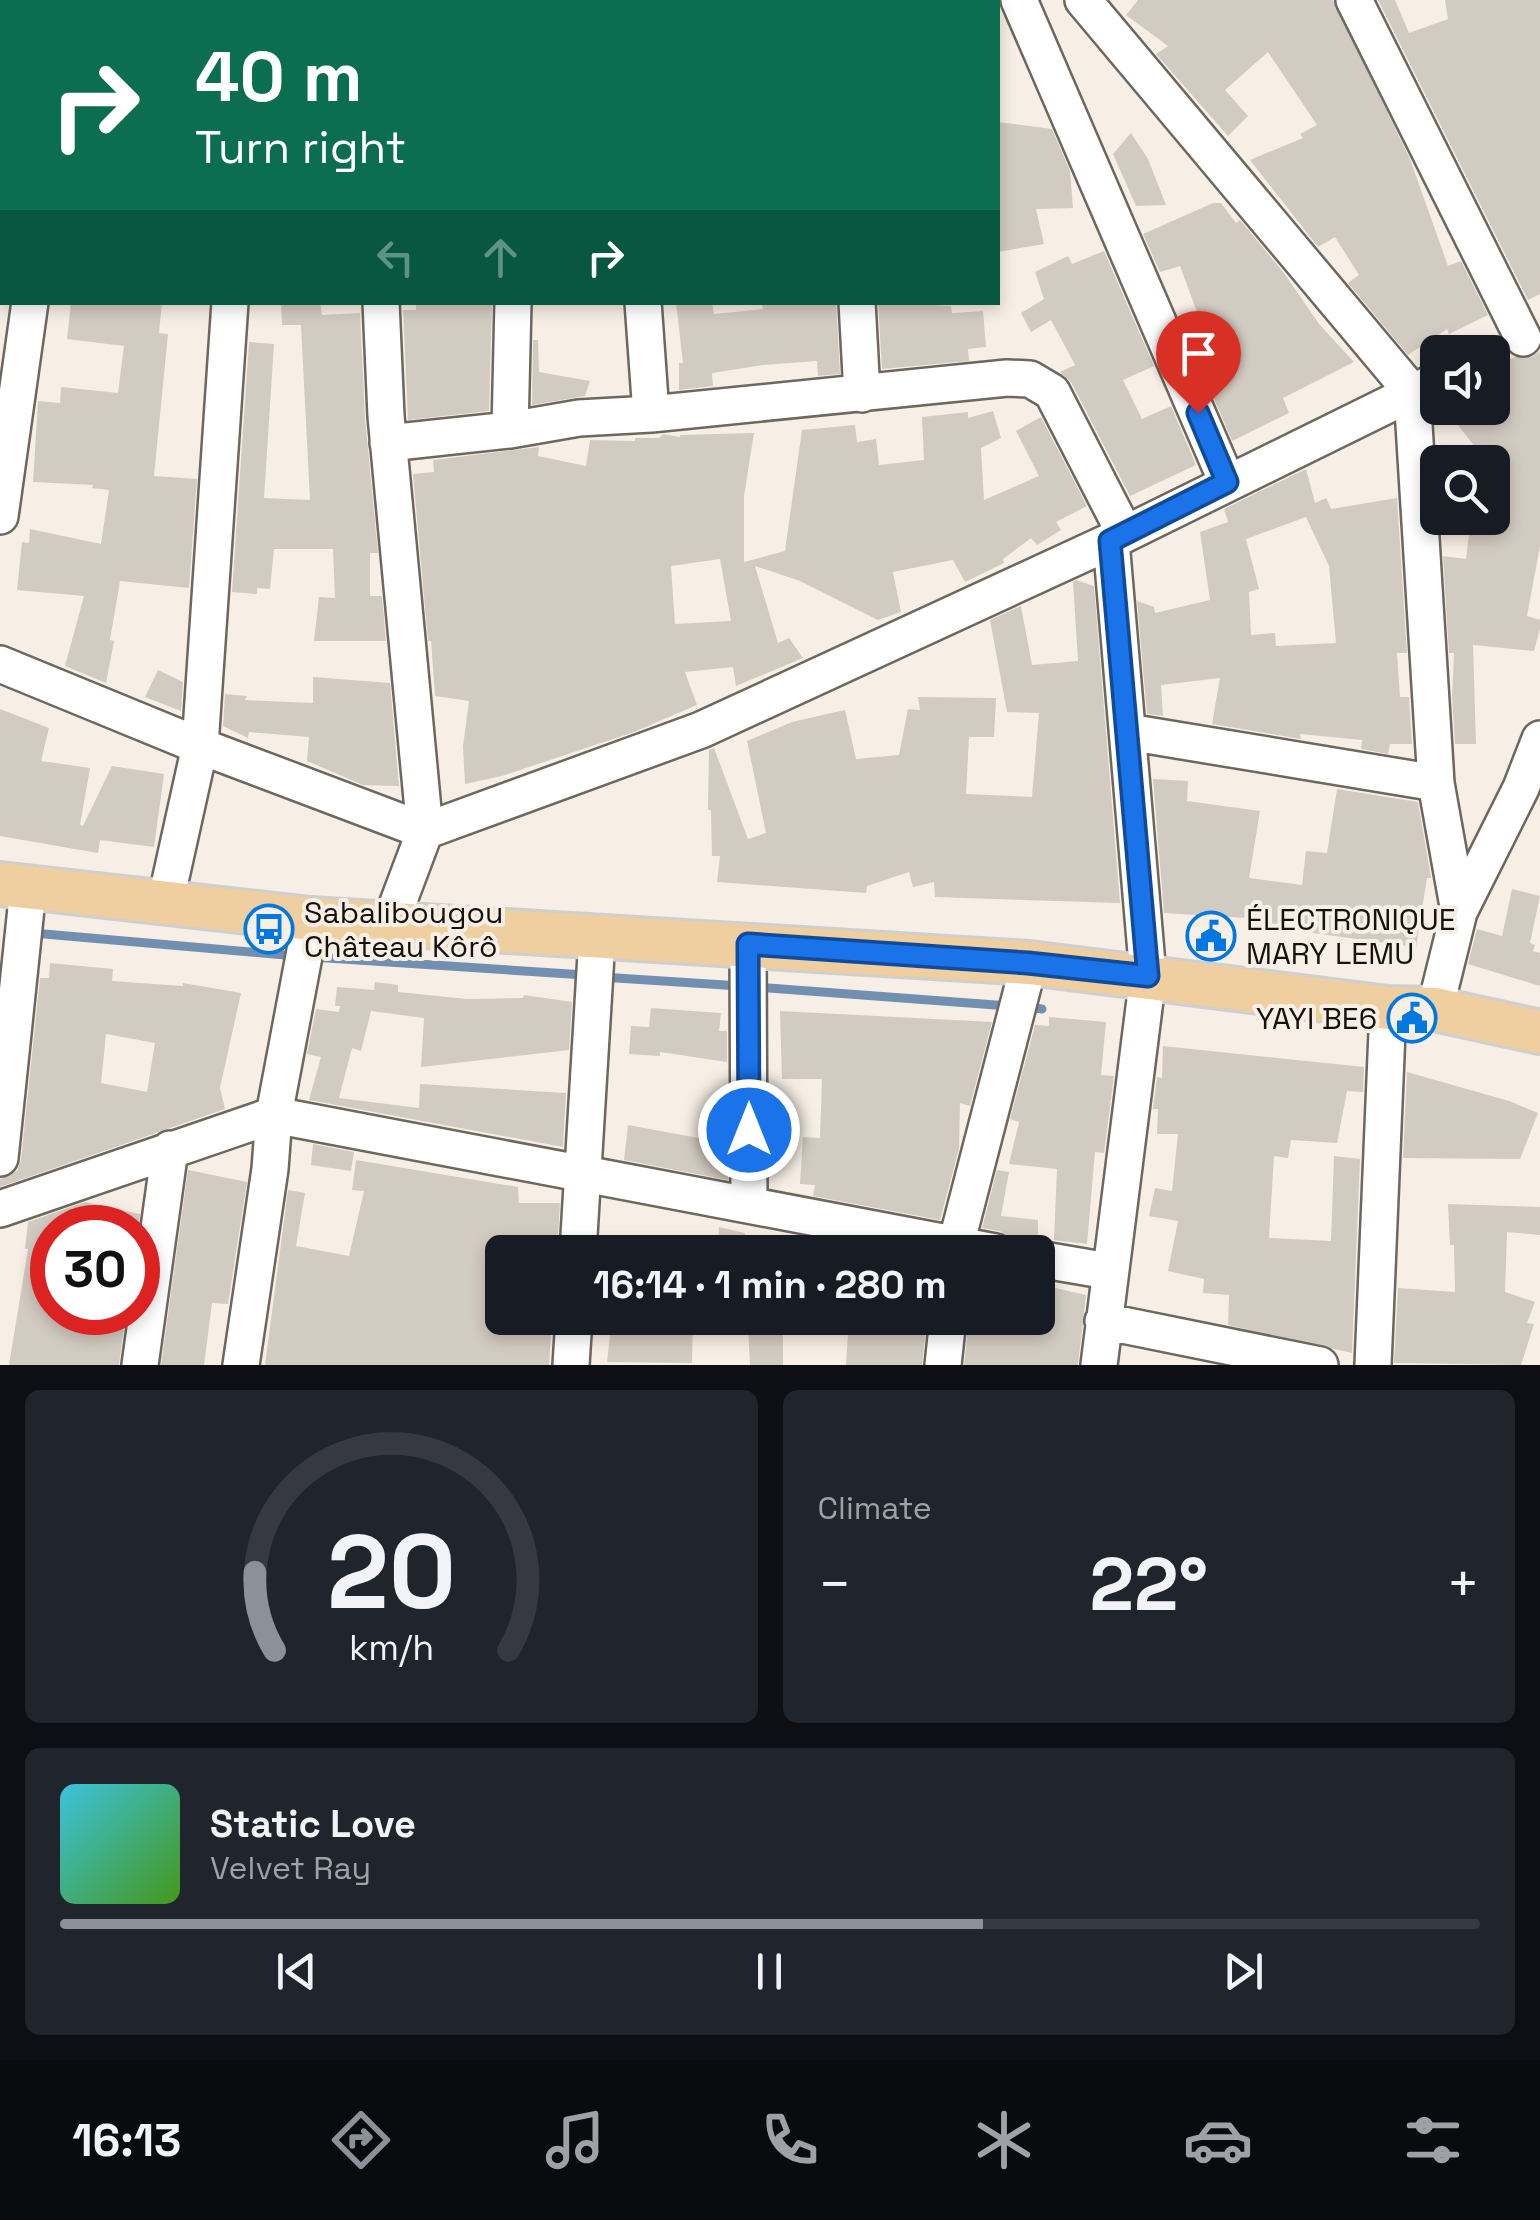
<!DOCTYPE html>
<meta charset="utf-8">
<style>
body{margin:0;font-family:"Space Grotesk",sans-serif;background:#20242c;color:#f1f3f6;height:100vh;display:flex;flex-direction:column;font-size:38px;white-space:nowrap}
*{box-sizing:border-box;margin:0}
p{font-size:32px;color:#9ea1a6}
.icon{flex:none;width:55px;height:55px;fill:none;stroke:currentColor;stroke-width:2;stroke-linecap:round;stroke-linejoin:round}
.map{position:relative;height:1365px;overflow:hidden}
.side{display:flex;flex-direction:column;gap:25px;padding:25px;background:#0d0f14;flex:1}
.side>*{flex:none}
.hud{position:absolute;left:0px;top:0px;width:1000px;height:305px;box-shadow:0 5px 15px #0003;background:#0b6e4f;color:#fff;overflow:hidden}
.controls{position:absolute;left:1420px;top:335px;display:grid;gap:20px}
.controls a{display:grid;place-items:center;width:90px;height:90px;border-radius:15px;background:#171b24;box-shadow:0 5px 15px #0003;font-size:50px}
.speed{position:absolute;left:30px;top:1205px;display:flex;gap:20px;font-size:50px;font-weight:700;text-align:center}
.speed>*{display:grid;place-content:center;width:130px;height:130px;border-radius:50%;background:#171b24;box-shadow:0 5px 15px #0003;line-height:1}
.speed .limit{border:15px solid #d22;background:#fff;color:#111}
.pin{position:absolute;display:grid;place-items:center;width:85px;height:85px;color:#fff;margin:-102px -42px;border-radius:50% 50% 50% 0;rotate:-45deg;box-shadow:0 0 10px #0007}
.pin .icon{rotate:45deg}
.me{position:absolute;width:110px;margin:-55px;rotate:0deg;stroke-linejoin:round;filter:drop-shadow(0 0 8px #0008)}
.turn{display:flex;align-items:center;gap:35px;height:210px;padding:0 30px;font-size:45px}
.turn .icon{width:130px;height:130px;stroke-width:2.5}
.turn b{display:block;font-size:70px;line-height:85px}
.lanes{display:flex;align-items:center;height:95px;padding:0 30px;background:#0003;justify-content:center;gap:50px;direction:ltr}
.lanes .off{opacity:.35}
.big{font-size:75px;font-weight:800;line-height:1.1}
.side .tile{flex:1;display:flex;flex-direction:column;justify-content:center;gap:15px;min-width:0;padding:0 35px;border-radius:15px;background:#20242c}
.side .dial{align-items:center;gap:0}
.dial svg{height:260px;overflow:visible;fill:none;stroke:#363941;stroke-width:7;stroke-linecap:round;text-anchor:middle}
.dial text{fill:#f1f3f6;stroke:none}
.song{display:flex;align-items:center;gap:30px}
.cover{width:120px;height:120px;border-radius:15px;background:linear-gradient(135deg,hsl(190 70% 55%),hsl(100 70% 35%))}
.played{height:10px;border-radius:5px;background:linear-gradient(90deg,#8c9099 65%,#363941 65%)}
.keys{display:flex;justify-content:space-around;direction:ltr}
.heat{display:flex;justify-content:space-between;align-items:center;font-size:55px;direction:ltr}
.side .tiles{flex:1;display:grid;gap:25px;grid-template-columns:1fr 1fr}
.tile:last-child{grid-column:span 2}
.trip{position:absolute;left:485px;top:1235px;width:570px;height:100px;border-radius:15px;background:#171b24;box-shadow:0 5px 15px #0003;font-weight:800;line-height:100px;text-align:center}
.tab-bar{display:flex;height:160px;justify-content:space-around;align-items:center;background:#090b0e;color:#9ea1a6}
.tab-bar .icon{width:70px;height:70px}
.tab-bar .active{color:#8c9099}
.tab-bar b{font-size:45px;color:#f1f3f6}
.map>svg:first-child{display:block}
</style>
<div class="map">
<svg width="1540" height="1365" viewBox="0 0 1540 1365">
<rect width="100%" height="100%" fill="#f7efe5"/>
<g fill="none" stroke-linecap="round" stroke-linejoin="round">
<path stroke="#728eb0" stroke-width="9" d="M33 933 296 956
M312 957 585 975
M601 977 740 986
M756 987 1009 1006
M1025 1007 1042 1009"/>
</g>
<path fill="#d2cbc1" fill-rule="evenodd" d="M1138 0H1333L1410 159 1448 266 1461 261 1488 315 1449 334 1447 329 1408 355 1348 283 1359 275 1335 237 1318 247 1250 160 1303 138 1300 134 1317 125 1268 52 1225 90 1248 116 1228 136 1156 54 1168 46 1126 15Z
M1378 0H1395L1409 33 1448 19 1445 0H1540V294L1528 300Z
M998 122 1052 129 1070 171 1073 208 1036 209 1044 244 998 252Z
M1131 133 1148 159 1166 205 1136 206 1113 154Z
M1213 203H1221L1236 223 1240 220 1284 273 1319 324 1354 362 1283 398 1289 413 1232 441 1184 328 1200 320 1180 266 1160 272 1143 234Z
M1104 251 1154 366 1123 380 1142 419 1171 406 1196 465 1130 496 1071 382 1060 372 1075 365 1051 320 1031 332 1021 313 1044 299 1035 272 1068 256 1072 264Z
M71 302H162L159 333 168 334 154 476 197 479 189 588 120 581 110 640 114 641 106 683 65 666 84 596 17 590 22 542 29 543 30 529 101 544 109 490 92 488 93 485 33 482 38 401 60 403 61 387 118 393 124 346 67 339Z
M281 302H320L322 315 360 313 365 418 378 553H370V596H382L386 641H314L319 597 335 598 333 549H274L270 589 257 588V594L232 592 249 342 274 344 264 498 310 500 301 325H282Z
M458 302H492L489 411 408 420 403 310H416V303Z
M676 302H712L714 314 763 309 761 302H836L840 374 818 376 817 361 763 365 712 373 713 386 679 390V363H683Z
M878 302 951 306 952 313 983 311 986 347 968 349 969 361 882 369Z
M533 340H538L539 372 590 381 585 396 532 405Z
M1540 351V546L1527 616 1540 620V629L1534 651 1473 645 1476 744H1455L1452 697 1454 653H1449L1443 556 1466 559 1469 534 1492 535 1496 487 1492 488V462H1487L1450 415 1492 409V367L1515 357H1532Z
M993 411 1001 438 981 448 984 500 1039 476 1016 431 1041 417 1087 506 1056 522 1061 530 1037 545 1031 538 1003 559 1004 563 965 582 953 560 893 572 901 612 878 620 800 581 755 566 778 643 789 638 803 658 736 686 733 667 685 672 697 705 634 732 502 776 465 784 463 746 469 701 435 696 431 641H428L413 474 434 472 433 460 539 447 538 456 586 466 590 440 635 441V438H659L663 434 680 437V435L754 433 744 496V562L785 551 802 430 855 425 857 442 876 439 879 465 924 460 922 417 968 412V418ZM720 559 731 621 675 624 671 566Z
M1306 469 1315 503 1326 498 1331 509 1397 498 1407 653H1397L1400 697H1409L1412 744H1390L1388 754 1361 749 1362 740 1300 734 1301 739 1212 724 1220 678 1161 685 1163 716 1147 714 1137 601 1154 607 1155 613 1210 600 1200 532 1228 522 1224 509ZM1306 517 1329 566 1336 643 1276 646 1275 633 1251 635 1249 592 1259 589 1246 539Z
M1076 580 1094 586 1120 903 935 897 934 882 913 887 909 872 867 886 866 893 717 882 720 856H712L711 810H708L709 750 714 748 748 839 766 833 747 741 792 722 845 710 856 759 899 755 908 709 920 710 918 697 996 698 994 737H969L966 794 1032 797 1039 713 1007 712 990 620 1021 606 1032 665 1078 661 1073 582Z
M158 670 183 682 181 711 145 697Z
M313 677 390 683 399 786 363 785 307 761 309 737 249 732 248 738 223 726 225 694 247 696 245 700 313 703Z
M0 709 49 728 41 761 90 768 80 825 83 826 112 766 164 774 154 847 100 840 98 853 0 836Z
M1153 779 1188 781 1187 801 1260 811 1249 878 1302 885 1306 851 1327 853 1337 789 1418 802 1431 878H1427L1416 947 1246 924V918L1164 913Z
M1512 889 1540 896 1530 943 1535 945 1533 951 1540 953V986L1468 964 1477 929 1502 936Z
M50 963 113 969 112 981 183 986V983L241 993 220 1088 225 1109 0 1187V1179L17 1171 21 1160 40 978H49ZM106 1034 155 1043 147 1092 101 1083Z
M375 982 398 985V992L467 999 523 998 524 995 572 1002 569 1050 421 1067 424 1018 371 1011 361 1051 352 1048 339 1098 419 1108 420 1084 566 1093 563 1147 309 1100 321 1057 307 1054 316 1009 339 1012 340 1006H335L337 987 374 990Z
M651 1008 721 1013 719 1031H727V1062L660 1052V1056L629 1054 631 1026 649 1027Z
M780 1011 992 1022 970 1106 960 1103 959 1149 940 1220 813 1196 815 1185 800 1184 803 1137 820 1138 822 1079H782Z
M1049 1017 1106 1022 1101 1075 1114 1076 1104 1153 1095 1152 1087 1244 1054 1240 1057 1169 1009 1164 1019 1122 1010 1119 1035 1025 1049 1026Z
M1163 1046 1364 1067 1363 1092 1347 1091 1337 1143 1291 1140 1288 1158 1274 1156 1269 1238 1331 1241 1334 1156 1360 1159 1352 1353 1228 1325 1229 1295 1203 1293 1204 1279 1168 1271 1178 1221 1149 1216 1155 1188 1172 1191 1178 1134H1157L1158 1109H1153L1157 1077 1162 1078Z
M1407 1072 1509 1101 1538 1113 1520 1159 1403 1158Z
M714 1103 727 1104 728 1180 624 1160 628 1125 715 1141Z
M313 1144 354 1152 351 1171 311 1165Z
M356 1160 518 1187 519 1203H560L557 1252H502V1318L552 1322 549 1365H265L288 1190 305 1193 296 1246 349 1256 364 1191 352 1190Z
M188 1170 247 1182 228 1304 212 1303 204 1365H161Z
M997 1170 1009 1172 1001 1216 1038 1220V1238L1024 1243 1013 1242 1000 1231 982 1228Z
M85 1202 140 1214 138 1229 50 1228 44 1287 52 1288V1312H85L125 1320 119 1365H9L28 1249H25L28 1222Z
M1448 1204 1540 1207V1235L1507 1232 1505 1292 1535 1302 1527 1323 1534 1324 1521 1365 1394 1363 1398 1288 1455 1292 1454 1245H1450Z
M719 1227 745 1233 743 1252H718Z
M1047 1286 1086 1295 1078 1365H964L969 1318H1040Z
M612 1318H693L692 1363 607 1362Z
M849 1318H927L922 1365H846Z
M783 1326V1365H750L748 1327Z"/>
<g fill="none" stroke-linecap="round" stroke-linejoin="round">
<g stroke="#6d675e" stroke-width="40">
<path id="minor" d="M368 0V2
M502 0V2
M618 0 619 2
M836 0 837 2
M1019 0 1227 482
M1083 0 1412 392 1436 783 1459 912
M1354 0 1523 338
M77 2V0
M255 2V0
M0 119 2 120
M0 265H2
M381 302 386 416 425 831 390 924
M513 302 510 430 579 418 651 414 1007 378 1030 379 1052 392 1124 532
M643 302 651 414
M857 302 862 394
M388 443 510 430
M0 516 30 302
M0 664 200 746 425 831 701 730 1111 541 1438 380
M1128 732 1436 783
M165 904 200 746 230 302
M748 944 749 1203
M1435 1009 1459 912 1521 788 1540 739
M0 1158 28 889
M0 1209 274 1115 995 1252
M578 1252 597 938
M954 1252 1029 963
M1038 1259 1108 1271
M1103 1321 1320 1365
M140 1365 170 1149
M241 1365 270 1169 274 1115 311 919
M571 1365 574 1318
M943 1365 948 1318
M1099 1365 1148 976 1111 541
M1373 1365 1388 1008"/>
</g>
<g stroke="#d0cfcf" stroke-width="48">
<path id="major" d="M0 884 311 919 1029 963 1388 1008 1435 1009 1540 1032"/>
</g>
<use href="#minor" stroke="#fff" stroke-width="35"/>
<use href="#major" stroke="#efcea0" stroke-width="42"/>
</g>
<g fill="none" stroke-linecap="round" stroke-linejoin="round">
<g stroke="#114b97" stroke-width="25">
<path id="route" d="M749 1130 748 944 1028 963 1148 976 1110 541 1227 482 1198 413"/>
</g>
<use href="#route" stroke="#1a73e8" stroke-width="18"/>
</g>
<defs>
<g id="bus-ring" transform="scale(2.5)"><circle r="9.5" fill="#f7efe5" stroke="#0178df" stroke-width="1.5"/><path d="M-5-6H5V4H4V6H2V4H-2V6H-4V4H-5ZM-3.5-4V0h7V-4ZM-3.5 1.2v1.5H-2V1.2ZM2 1.2v1.5H3.5V1.2Z" fill="#0178df"/></g>
<g id="civic-ring" transform="scale(2.5)"><circle r="9.5" fill="#f7efe5" stroke="#0178df" stroke-width="1.5"/><path d="M-.6-6.5H3V-4.5H.6V-3L4-1V1h2V6H-6V1h2V-1L-.6-3ZM-1.2 2.5V6h2.4V2.5Z" fill="#0178df"/></g>
</defs>
<g fill-rule="evenodd">
<use href="#bus-ring" x="269" y="929"/>
<use href="#civic-ring" x="1211" y="936"/>
<use href="#civic-ring" x="1412" y="1018"/>
</g>
<g text-anchor="middle" dominant-baseline="central" stroke-width="8" stroke-linejoin="round" paint-order="stroke">
<g font-size="30" fill="#14110e" stroke="#f7efe5" text-anchor="start">
<text x="304" y="912">Sabalibougou<tspan x="304" dy="34">Château Kôrô</tspan></text>
<text x="1246" y="919">ÉLECTRONIQUE<tspan x="1246" dy="34">MARY LEMU</tspan></text>
<text x="1377" y="1018" text-anchor="end">YAYI BE6</text>
</g>
</g>
</svg>
<div class="controls">
<a><svg class="icon" aria-label="sound" viewBox="0 0 24 24"><path d="M4 9h4l5-4v14l-5-4H4zM17 9q2 3 0 6"/></svg></a>
<a><svg class="icon" aria-label="search" viewBox="0 0 24 24"><circle cx="10" cy="10" r="6"/><path d="M15 15l6 6"/></svg></a>
</div>
<div class="speed"><div class="limit">30</div></div>
<div class="pin" style="left:1198px;top:413px;background:#d93025"><svg class="icon" aria-label="arrive" viewBox="0 0 24 24"><path d="M6 21V4h12l-3 4 3 4H6"/></svg></div>
<svg class="me" style="left:749px;top:1130px" viewBox="-20 -20 40 40"><circle r="17" fill="#1a73e8" stroke="#fff" stroke-width="3"/><path d="M0-11L8 9 0 5-8 9z" fill="#fff"/></svg>
<div class="trip">16:14 · 1 min · 280 m</div>
<div class="hud">
<div class="turn"><svg class="icon" aria-label="right" viewBox="0 0 24 24"><path d="M7 20v-9h11M14 6l5 5-5 5"/></svg><div><b>40 m</b>Turn right</div></div>
<div class="lanes"><svg class="icon off" aria-label="left" viewBox="0 0 24 24"><path d="M17 20v-9H6M10 6l-5 5 5 5"/></svg><svg class="icon off" aria-label="ahead" viewBox="0 0 24 24"><path d="M12 20V5M6 11l6-6 6 6"/></svg><svg class="icon" aria-label="right" viewBox="0 0 24 24"><path d="M7 20v-9h11M14 6l5 5-5 5"/></svg></div>
</div>
</div>
<section class="side">
<div class="tiles">
<div class="tile dial"><svg viewBox="0 0 100 80">
<path d="M14 69A42 42 0 1 1 86 69"/>
<path d="M14 69A42 42 0 0 1 8 45" stroke="#8c9099"/>
<text x="50" y="56" font-size="32" font-weight="700">20</text>
<text x="50" y="72" font-size="11">km/h</text>
</svg></div>
<div class="tile"><p>Climate</p>
<div class="heat"><a>−</a><b class="big">22°</b><a>+</a></div>
</div>
<div class="tile">
<div class="song"><i class="cover"></i><div><b>Static Love</b><p>Velvet Ray</p></div></div>
<div class="played"></div>
<div class="keys"><svg class="icon" aria-label="previous" viewBox="0 0 24 24"><path d="M18 5L8 12l10 7zM5 5v14"/></svg><svg class="icon" aria-label="pause" viewBox="0 0 24 24"><path d="M8 5v14M16 5v14"/></svg><svg class="icon" aria-label="next" viewBox="0 0 24 24"><path d="M6 5l10 7-10 7zM19 5v14"/></svg></div>
</div>
</div>
</section>
<nav class="tab-bar">
<b>16:13</b>
<svg class="icon active" aria-label="directions" viewBox="0 0 24 24"><path d="M12 3l9 9-9 9-9-9zM9 14v-3h6M13 9l2 2-2 2"/></svg>
<svg class="icon" aria-label="music" viewBox="0 0 24 24"><path d="M9 18V5l10-2v13"/><circle cx="6" cy="18" r="3"/><circle cx="16" cy="16" r="3"/></svg>
<svg class="icon" aria-label="phone" viewBox="0 0 24 24"><path d="M5 4h4l2 5-3 2q2 4 5 5l2-3 5 2v4C11 20 4 13 5 4z"/></svg>
<svg class="icon" aria-label="climate" viewBox="0 0 24 24"><path d="M12 3v18M4 7l16 10M4 17L20 7"/></svg>
<svg class="icon" aria-label="car" viewBox="0 0 24 24"><path d="M5 17H2v-5l4-1 3-4h7l3 4 3 1v5h-3M9 17h6M6 11h13"/><circle cx="7" cy="17" r="2"/><circle cx="17" cy="17" r="2"/></svg>
<svg class="icon" aria-label="filters" viewBox="0 0 24 24"><path d="M4 7h16M4 17h16"/><circle cx="9" cy="7" r="2"/><circle cx="15" cy="17" r="2"/></svg>
</nav>
